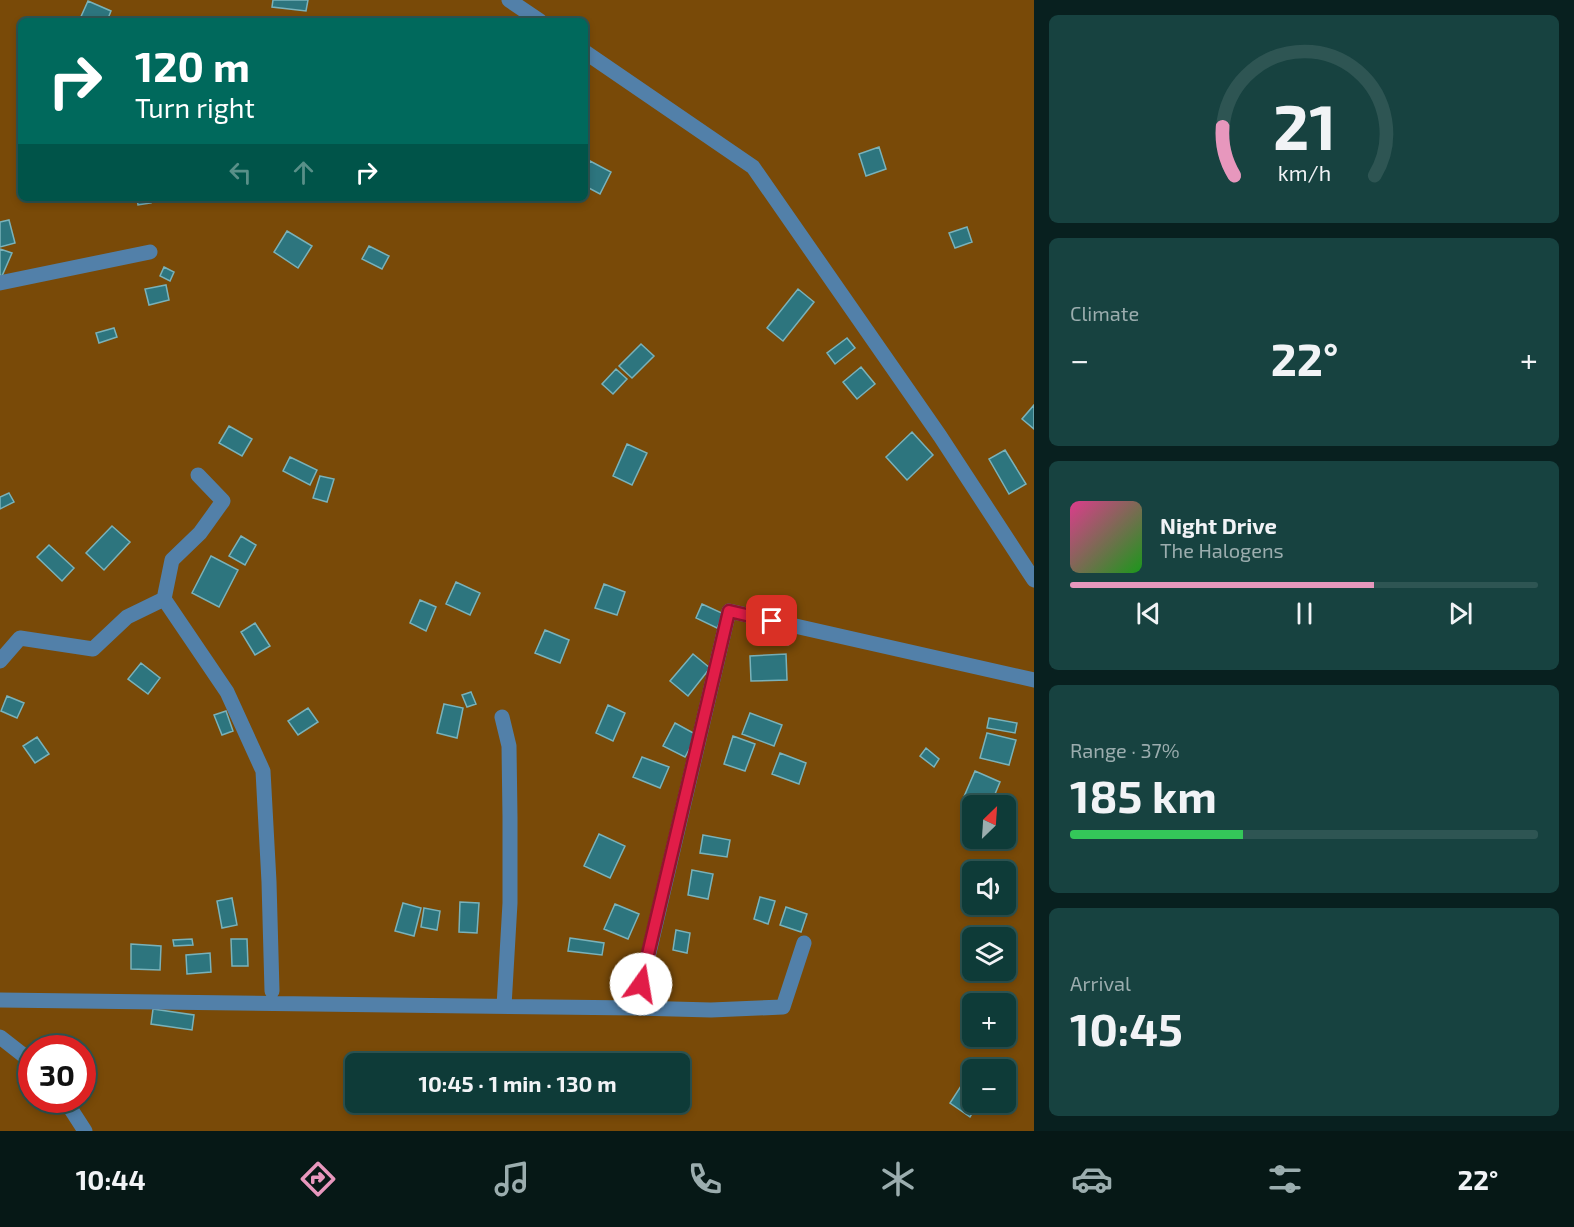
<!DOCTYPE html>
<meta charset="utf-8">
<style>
body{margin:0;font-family:"Exo 2",sans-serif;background:#174240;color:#f1f3f6;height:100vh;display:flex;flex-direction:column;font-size:22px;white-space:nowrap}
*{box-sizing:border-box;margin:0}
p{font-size:20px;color:#9badae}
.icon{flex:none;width:33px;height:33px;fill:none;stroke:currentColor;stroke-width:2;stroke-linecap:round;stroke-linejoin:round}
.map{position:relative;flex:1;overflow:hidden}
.side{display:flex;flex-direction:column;gap:15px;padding:15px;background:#08201f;width:540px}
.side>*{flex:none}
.banner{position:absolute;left:18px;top:18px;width:570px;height:183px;border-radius:9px;box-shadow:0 3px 9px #0003,0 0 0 2px #2e5553;background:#00695c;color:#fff;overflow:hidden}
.needle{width:39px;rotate:25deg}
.buttons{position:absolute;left:962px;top:795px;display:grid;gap:12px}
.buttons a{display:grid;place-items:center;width:54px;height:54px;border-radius:9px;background:#0e3b38;box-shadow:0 3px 9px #0003,0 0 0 2px #2e5553;font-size:30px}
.speed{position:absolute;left:18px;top:1035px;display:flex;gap:12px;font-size:30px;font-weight:700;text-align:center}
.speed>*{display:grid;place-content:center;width:78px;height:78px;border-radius:50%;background:#0e3b38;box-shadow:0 3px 9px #0003,0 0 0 2px #2e5553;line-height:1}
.speed .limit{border:9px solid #d22;background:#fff;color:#111}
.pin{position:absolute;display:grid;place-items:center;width:51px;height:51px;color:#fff;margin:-26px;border-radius:12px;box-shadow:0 3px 9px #0006}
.me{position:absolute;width:66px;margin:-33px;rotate:13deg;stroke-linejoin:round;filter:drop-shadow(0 0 4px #0008)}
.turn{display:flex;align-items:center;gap:21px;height:126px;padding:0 18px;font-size:27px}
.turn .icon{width:78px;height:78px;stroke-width:2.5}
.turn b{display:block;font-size:42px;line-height:51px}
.lanes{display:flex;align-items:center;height:57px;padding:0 18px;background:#0003;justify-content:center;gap:30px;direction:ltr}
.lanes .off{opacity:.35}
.big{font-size:45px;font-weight:700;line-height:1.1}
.side .card{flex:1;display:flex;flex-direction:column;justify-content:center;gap:9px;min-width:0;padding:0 21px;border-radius:9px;background:#174240}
.side .dial{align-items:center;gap:0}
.dial svg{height:156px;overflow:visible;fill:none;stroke:#2e5553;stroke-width:7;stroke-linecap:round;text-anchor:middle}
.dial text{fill:#f1f3f6;stroke:none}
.song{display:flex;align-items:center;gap:18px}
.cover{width:72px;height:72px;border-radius:9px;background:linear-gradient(135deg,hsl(330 70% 55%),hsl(120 70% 35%))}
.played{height:6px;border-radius:3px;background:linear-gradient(90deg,#e797bd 65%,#2e5553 65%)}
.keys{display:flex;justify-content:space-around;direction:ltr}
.heat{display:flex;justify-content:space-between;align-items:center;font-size:33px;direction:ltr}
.charge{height:9px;border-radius:4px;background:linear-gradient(90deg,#34c759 37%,#2e5553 0)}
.trip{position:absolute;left:345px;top:1053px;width:345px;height:60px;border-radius:9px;background:#0e3b38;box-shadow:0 3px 9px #0003,0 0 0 2px #2e5553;font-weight:700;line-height:60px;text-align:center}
.menu{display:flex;height:96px;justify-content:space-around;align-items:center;background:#061816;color:#9badae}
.menu .icon{width:42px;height:42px}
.menu .selected{color:#e797bd}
.menu b{font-size:27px;color:#f1f3f6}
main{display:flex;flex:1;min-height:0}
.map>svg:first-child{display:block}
</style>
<main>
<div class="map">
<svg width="1034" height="1131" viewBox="0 0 1034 1131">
<rect width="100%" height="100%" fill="#124f4a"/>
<path fill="#794a08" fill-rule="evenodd" d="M0 0H1034V1131H0ZM21 21H585V198H21ZM972 806H1005V838H972ZM972 872H1005V904H972ZM972 938H1005V970H972ZM972 1004H1005V1036H972ZM32 1048H82V1100H32ZM356 1064H680V1102H356ZM972 1070H1005V1102H972Z"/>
<path fill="#2d757e" stroke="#79b2ba" stroke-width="1.5" d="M273 0H308L306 11 272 7Z
M88 1 111 11 107 21H79Z
M879 147 886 169 866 176 859 154Z
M590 161 611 172 600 194 585 186V170Z
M137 198H150L151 203 138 205Z
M9 220 15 243 0 247V222Z
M967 227 972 242 955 248 949 233Z
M287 231 312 246 298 268 274 252Z
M369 246 389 256 382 269 362 259Z
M0 249 12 253 2 276 0 275Z
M164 267 174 272 170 281 160 276Z
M166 285 169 300 149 305 145 289Z
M798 289 814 302 783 341 767 328Z
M114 328 117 337 99 343 96 333Z
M847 338 855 348 835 364 827 353Z
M641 344 654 356 632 378 619 366Z
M861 367 875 384 857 399 843 382Z
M616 369 627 379 613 394 602 384Z
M1034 405V429L1022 419Z
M229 426 252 439 242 456 219 443Z
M912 432 933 455 907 480 886 457Z
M627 444 647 453 632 485 613 476Z
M1005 450 1026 484 1009 494 989 459Z
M290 457 317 470 310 485 283 471Z
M320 476 334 479 327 502 313 498Z
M9 493 14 502 0 509V497Z
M112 526 130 542 104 570 86 553Z
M241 536 256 545 245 565 229 556Z
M49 545 74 568 62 581 37 557Z
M211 556 238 570 219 607 192 593Z
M456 582 480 593 470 615 446 604Z
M604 584 625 592 617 615 595 608Z
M420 600 436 607 426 631 410 623Z
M702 604 724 614 717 628 696 618Z
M255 623 270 646 255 655 241 632Z
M754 625 790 629 788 645 752 641Z
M545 630 569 640 560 663 535 653Z
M693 654 710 668 688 696 670 681Z
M786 654 787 680 751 681 750 656Z
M141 663 160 678 148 694 128 679Z
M471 692 476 704 467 707 462 695Z
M7 696 24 703 17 718 1 711Z
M444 704 463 708 457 738 437 733Z
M608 705 625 713 613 741 596 733Z
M308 708 318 722 298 735 288 721Z
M226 711 233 731 222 735 214 715Z
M750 713 782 725 774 746 742 734Z
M989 718 1017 723 1015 733 987 728Z
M675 723 697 735 685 757 663 746Z
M987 733 1016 740 1009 765 980 758Z
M733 736 755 744 745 771 724 764Z
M37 737 49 754 35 763 23 746Z
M926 748 939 759 934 767 920 756Z
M780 753 806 763 799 784 772 774Z
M642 757 669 767 660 788 633 777Z
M975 771 1000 782 990 806H977L963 799Z
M599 834 625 846 610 878 584 866Z
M703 835 730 840 727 857 700 853Z
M692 870 713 874 708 899 688 895Z
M760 897 775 901 768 924 754 919Z
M232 898 237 925 222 928 217 901Z
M460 902 479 903 477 933 459 932Z
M403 903 421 908 414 936 395 931Z
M615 904 639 914 628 939 604 929Z
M786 907 807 914 801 932 780 925Z
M424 908 440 911 437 930 421 927Z
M676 930 690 933 687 953 673 950Z
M570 938 604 943 602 955 568 951Z
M192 939 193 945 174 946 173 940Z
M231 939H247L248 966H232Z
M131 944 161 946 160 970 131 969Z
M210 953 211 972 187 974 186 955Z
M153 1009 194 1015 192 1030 151 1024Z
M961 1086 972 1093V1102H979L970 1117 950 1103Z
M532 1102H548V1104L534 1109Z"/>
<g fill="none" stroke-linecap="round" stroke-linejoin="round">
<path stroke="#5280a9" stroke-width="15" d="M509 0 540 21
M585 52 753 167 940 436 1034 580
M0 283 150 252
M198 475 223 501 200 533 172 560 164 599 227 692 263 771 269 882 272 991
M0 661 20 638 93 649 127 617 164 599
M502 717 509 746 510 817V903L504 1006
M0 1000 636 1008 729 611 1034 680
M636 1008 711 1010 783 1007 804 943
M0 1037 32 1062
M65 1100 85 1131"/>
</g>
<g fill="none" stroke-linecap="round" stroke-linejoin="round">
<g stroke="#92132f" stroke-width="15">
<path id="route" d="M641 984 729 611 772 621"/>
</g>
<use href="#route" stroke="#e11d48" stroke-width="10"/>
</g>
</svg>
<div class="buttons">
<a><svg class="needle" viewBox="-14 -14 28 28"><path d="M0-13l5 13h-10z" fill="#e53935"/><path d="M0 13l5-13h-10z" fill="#9badae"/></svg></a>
<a><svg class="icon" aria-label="sound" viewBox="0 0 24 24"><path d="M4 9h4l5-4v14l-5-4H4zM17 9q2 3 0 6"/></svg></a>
<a><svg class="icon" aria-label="layers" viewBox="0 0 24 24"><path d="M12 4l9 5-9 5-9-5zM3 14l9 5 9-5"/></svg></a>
<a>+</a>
<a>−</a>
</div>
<div class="speed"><div class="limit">30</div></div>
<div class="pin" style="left:772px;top:621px;background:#d93025"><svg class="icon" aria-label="arrive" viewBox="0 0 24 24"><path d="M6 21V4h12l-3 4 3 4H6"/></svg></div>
<svg class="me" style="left:641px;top:984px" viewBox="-20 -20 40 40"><circle r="19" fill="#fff"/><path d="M0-13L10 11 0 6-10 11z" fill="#e11d48"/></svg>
<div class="trip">10:45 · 1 min · 130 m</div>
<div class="banner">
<div class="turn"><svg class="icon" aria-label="right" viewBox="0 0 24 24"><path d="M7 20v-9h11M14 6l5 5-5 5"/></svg><div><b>120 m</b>Turn right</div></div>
<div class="lanes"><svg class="icon off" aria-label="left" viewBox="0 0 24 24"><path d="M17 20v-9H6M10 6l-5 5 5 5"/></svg><svg class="icon off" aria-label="ahead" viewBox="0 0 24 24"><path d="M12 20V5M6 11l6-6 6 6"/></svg><svg class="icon" aria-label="right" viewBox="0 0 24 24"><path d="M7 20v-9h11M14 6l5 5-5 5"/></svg></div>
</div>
</div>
<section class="side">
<div class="card dial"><svg viewBox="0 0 100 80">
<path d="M14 69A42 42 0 1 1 86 69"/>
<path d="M14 69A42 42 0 0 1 8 44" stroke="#e797bd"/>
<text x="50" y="56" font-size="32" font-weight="700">21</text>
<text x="50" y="72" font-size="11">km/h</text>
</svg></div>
<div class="card"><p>Climate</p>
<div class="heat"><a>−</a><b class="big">22°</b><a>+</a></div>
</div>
<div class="card">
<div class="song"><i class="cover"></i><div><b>Night Drive</b><p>The Halogens</p></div></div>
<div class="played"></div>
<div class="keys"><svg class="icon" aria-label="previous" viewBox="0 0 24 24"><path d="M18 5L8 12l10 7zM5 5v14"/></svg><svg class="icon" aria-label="pause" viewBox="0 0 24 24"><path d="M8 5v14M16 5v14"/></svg><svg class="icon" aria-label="next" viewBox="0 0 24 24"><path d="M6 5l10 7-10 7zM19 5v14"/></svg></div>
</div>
<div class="card"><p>Range · 37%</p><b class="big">185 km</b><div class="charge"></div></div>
<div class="card"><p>Arrival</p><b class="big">10:45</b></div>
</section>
</main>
<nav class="menu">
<b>10:44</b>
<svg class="icon selected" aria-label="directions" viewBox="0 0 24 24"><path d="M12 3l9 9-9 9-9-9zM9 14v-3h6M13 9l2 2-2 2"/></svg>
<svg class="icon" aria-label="music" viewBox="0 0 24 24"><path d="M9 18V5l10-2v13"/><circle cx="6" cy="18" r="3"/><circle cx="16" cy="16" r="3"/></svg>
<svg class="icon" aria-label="phone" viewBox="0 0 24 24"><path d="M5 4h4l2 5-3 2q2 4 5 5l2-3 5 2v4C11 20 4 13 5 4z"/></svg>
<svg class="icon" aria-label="climate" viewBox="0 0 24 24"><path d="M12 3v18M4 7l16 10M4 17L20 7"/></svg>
<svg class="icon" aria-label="car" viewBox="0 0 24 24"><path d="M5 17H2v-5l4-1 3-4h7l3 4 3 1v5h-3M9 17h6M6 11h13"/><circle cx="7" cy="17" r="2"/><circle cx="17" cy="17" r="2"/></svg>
<svg class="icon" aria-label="filters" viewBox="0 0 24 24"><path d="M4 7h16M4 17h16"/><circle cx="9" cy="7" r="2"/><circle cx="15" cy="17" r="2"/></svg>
<b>22°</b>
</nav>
